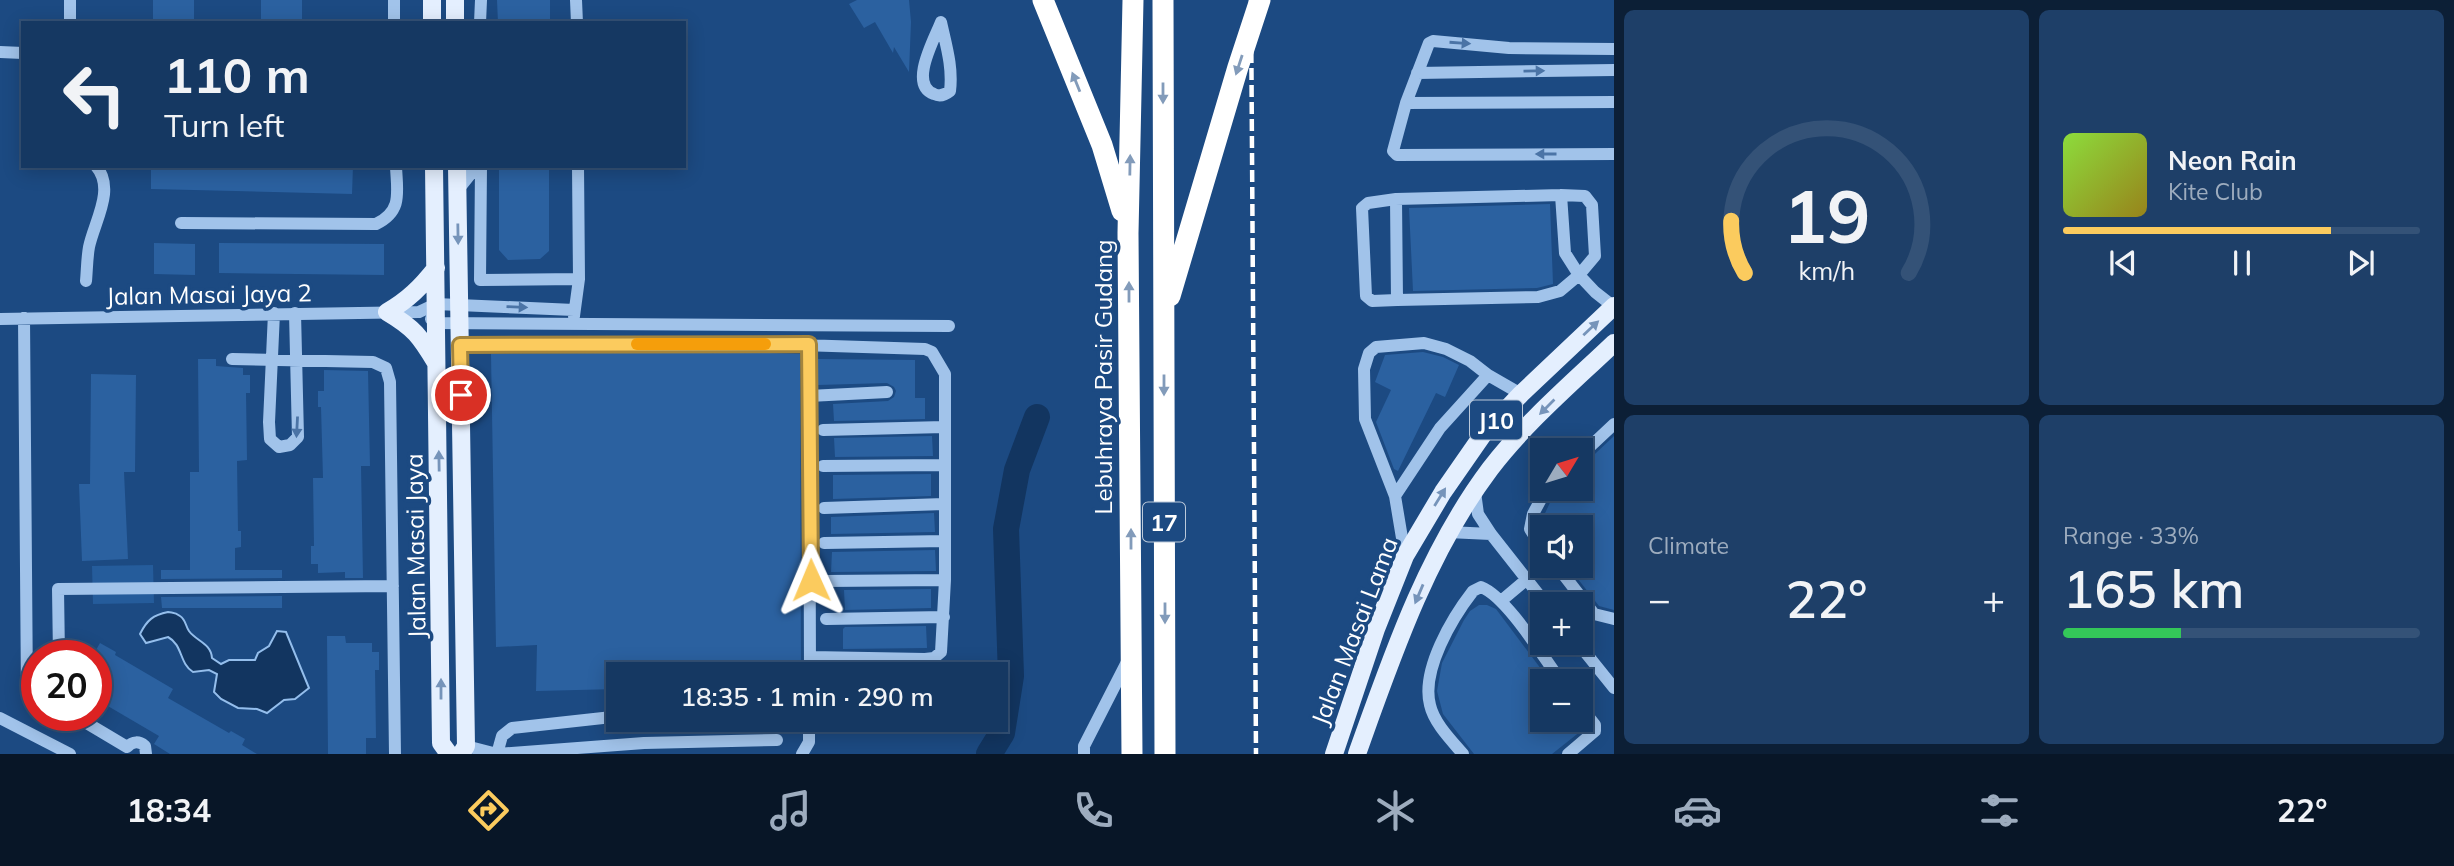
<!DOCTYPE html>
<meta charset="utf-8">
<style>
body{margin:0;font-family:Mulish,sans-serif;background:#1e3f68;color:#f1f3f6;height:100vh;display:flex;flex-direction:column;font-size:26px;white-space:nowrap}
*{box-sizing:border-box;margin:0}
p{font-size:23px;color:#9dacbe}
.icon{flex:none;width:38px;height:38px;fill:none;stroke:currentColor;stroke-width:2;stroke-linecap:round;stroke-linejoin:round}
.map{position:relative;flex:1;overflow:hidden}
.panel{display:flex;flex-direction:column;gap:10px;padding:10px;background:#0c1f36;width:840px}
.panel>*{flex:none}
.hud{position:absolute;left:21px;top:21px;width:665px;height:147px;border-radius:0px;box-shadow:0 4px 18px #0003,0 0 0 2px #345277;background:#153862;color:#f1f3f6;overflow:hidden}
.needle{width:46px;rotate:52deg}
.fabs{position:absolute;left:1530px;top:438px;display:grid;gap:14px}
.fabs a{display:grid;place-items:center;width:63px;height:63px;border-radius:0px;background:#153862;box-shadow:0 4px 18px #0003,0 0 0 2px #345277;font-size:35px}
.speed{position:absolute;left:21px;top:640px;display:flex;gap:14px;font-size:35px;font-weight:700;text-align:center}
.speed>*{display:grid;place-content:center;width:91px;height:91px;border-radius:50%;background:#153862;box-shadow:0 4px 18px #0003,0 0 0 2px #345277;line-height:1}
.speed .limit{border:10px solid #d22;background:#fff;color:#111}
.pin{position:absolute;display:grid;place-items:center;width:60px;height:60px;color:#fff;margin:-30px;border:4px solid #fff;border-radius:50%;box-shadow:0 2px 7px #0007}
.me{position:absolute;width:77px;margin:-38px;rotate:359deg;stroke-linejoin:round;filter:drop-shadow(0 0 5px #0008)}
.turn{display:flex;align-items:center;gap:24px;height:147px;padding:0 28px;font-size:32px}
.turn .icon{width:91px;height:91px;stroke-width:2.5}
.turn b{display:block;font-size:49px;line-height:60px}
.big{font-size:52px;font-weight:600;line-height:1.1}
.panel .card{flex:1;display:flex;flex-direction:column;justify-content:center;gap:10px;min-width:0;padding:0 24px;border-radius:10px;background:#1e3f68}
.panel .dial{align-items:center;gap:0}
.dial svg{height:182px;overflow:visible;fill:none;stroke:#345277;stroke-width:7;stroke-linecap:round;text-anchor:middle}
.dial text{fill:#f1f3f6;stroke:none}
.song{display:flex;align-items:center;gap:21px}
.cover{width:84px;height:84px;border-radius:10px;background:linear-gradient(135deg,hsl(90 70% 55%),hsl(50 70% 35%))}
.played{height:7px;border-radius:4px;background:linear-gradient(90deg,#fbcb5e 75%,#345277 75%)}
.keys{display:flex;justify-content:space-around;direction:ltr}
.heat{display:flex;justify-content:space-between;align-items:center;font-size:38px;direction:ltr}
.charge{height:10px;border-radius:5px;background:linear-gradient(90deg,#34c759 33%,#345277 0)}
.panel .tiles{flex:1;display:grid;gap:10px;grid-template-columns:repeat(2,1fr)}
.trip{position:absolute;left:606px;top:662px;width:402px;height:70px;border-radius:0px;background:#153862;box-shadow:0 4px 18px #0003,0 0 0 2px #345277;font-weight:600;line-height:70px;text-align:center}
.dock{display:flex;height:112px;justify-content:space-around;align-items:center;background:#081627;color:#9dacbe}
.dock .icon{width:49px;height:49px}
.dock .current{color:#fbcb5e}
.dock b{font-size:32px;color:#f1f3f6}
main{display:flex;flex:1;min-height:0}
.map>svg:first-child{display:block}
</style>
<main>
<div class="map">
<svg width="1614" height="754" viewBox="0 0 1614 754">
<rect width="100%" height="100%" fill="#1c4a82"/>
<path fill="#255c9b" d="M153 565 154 603 93 604 92 566Z"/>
<path fill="#123560" stroke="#94beec" stroke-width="2" d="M168 612C174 613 175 612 180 616 186 620 185 625 189 631 196 641 211 643 212 658L221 664 229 660H255L258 653 269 646 277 631 286 632 309 688 295 699 284 700 267 713 257 709 238 708 221 699 214 692 217 674 209 670 193 672C179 663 183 645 168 637L146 643 140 634C147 620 153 615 168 612Z"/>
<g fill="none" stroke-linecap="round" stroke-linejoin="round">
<path stroke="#123560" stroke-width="26" d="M989 754 1002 733 1011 676 1006 529 1017 470 1037 417"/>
</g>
<path fill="#2b61a0" d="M153 0H194V23H153Z
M261 0H302V23H261Z
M497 0H550V23H498Z
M857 0H909L911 22 909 72 894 47 893 53 875 22 864 28 849 4Z
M151 166H353L352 194 151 189Z
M499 166H549V251L540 259 508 260 499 250Z
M1550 204 1553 284 1537 288 1413 291 1409 208Z
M154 243 195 244V275L154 274Z
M219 243 384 244V275L219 273Z
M736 352 800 354 801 674H618V689L536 691 537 645 496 647 491 354Z
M1423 352 1443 357 1459 365 1445 397 1436 393 1398 471 1394 469 1376 422 1391 390 1375 382 1385 355Z
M198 359H216V366L243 368V375H250V393H246L247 460 237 461 238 531H241V547L235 548V570H282V578L161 579V570H190V472H199Z
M818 359 915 360V398H925V419L834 421 833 404 888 401 894 397 896 391 894 387 887 383 818 385Z
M324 370 368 371 370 466H361L363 578H345V572L318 573V564H311V546H314L313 478H323L321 407H318V391H324Z
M91 374 136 375 135 472H124L128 559 82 561 79 484H90Z
M932 436 933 456 835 457 834 438Z
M1614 436V610L1599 606 1567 565H1580V527H1540V524L1554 494 1560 488H1580V468Z
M931 474V496L833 499V475H835Z
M934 513 935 532 831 534V517Z
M935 550 936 571 831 572 832 552Z
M931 589V608L845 610 844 590Z
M282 596V608H162L161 597Z
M1479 605H1487L1496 609 1550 681H1542V719H1579L1586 727 1552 754H1474L1443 714 1437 691 1442 663 1464 620 1470 611Z
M926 626 927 648 843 649V629L845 627Z
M327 636H345L346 643H372V652H379V670H375L376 738H366V754H328Z
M100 643 116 652 115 655 173 689 168 698 229 733 231 731 245 739 242 745 257 754H170L154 744 159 736 101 702 103 699 96 695V650Z"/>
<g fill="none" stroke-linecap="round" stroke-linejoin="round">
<path stroke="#a1c3ea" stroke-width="12" d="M394 0V23
M576 0 577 23
M941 22C946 45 953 67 950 91 945 95 940 97 934 94 908 85 935 38 941 22Z
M70 23V0
M480 23 481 0
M1614 49 1509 48 1433 41 1429 43 1406 103 1393 151 1397 155 1614 154
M0 52 23 53
M1417 73 1614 70
M1406 103 1614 102
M481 166 480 280 579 279 578 166
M457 191 477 166
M1561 195 1396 199 1397 300 1538 297 1560 291 1579 275 1565 253 1561 195 1585 196 1592 205 1595 256 1579 275 1595 292 1614 307
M1396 199 1368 203 1362 208 1366 296 1372 301 1397 300
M181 223 376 224C403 211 397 192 396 166
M86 281C87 270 87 258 89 247 94 222 116 189 96 166
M274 313 269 422 270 439 279 447 290 445 298 437 295 313
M574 316 579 279
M24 318 27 695
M0 319 419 312 436 304 574 310
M431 319 436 323 949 326
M809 344 810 674
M460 345 736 343 925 349 932 352 945 374V580L941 652 934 658 925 659 811 657
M232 359 373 362 386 368 390 382 395 754
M809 396 887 392
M823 430 944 427
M1580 456 1614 424
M823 466 944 465
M1475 492 1478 514 1491 534 1546 604
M1395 496 1365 419 1364 369 1369 353 1376 347 1424 343 1446 349 1470 361 1488 375
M824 508 944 504
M1448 532 1491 534
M824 543 945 541
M1542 548 1530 529 1533 514 1547 488
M1405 556 1395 496 1440 428 1488 375 1521 394
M1556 565 1594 614 1614 619
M825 581 945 580
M1501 601 1527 579
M826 619 944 617
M1577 642 1614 688
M59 656 58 589 393 586
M75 716 127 747
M0 718 70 754
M466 746 497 754 644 743 777 740
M127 747C133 741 139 741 145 746L146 754
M497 754 502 736 512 728 612 717
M802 754 809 742V719
M1084 754V746L1128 660
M1463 754C1451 740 1434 723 1430 705 1421 670 1452 618 1473 591L1481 587C1507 597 1543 657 1561 681
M1568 754 1595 731V725L1580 706"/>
<path stroke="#e4effe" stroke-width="18" d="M432 0V23
M455 0V23
M434 166 441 743 449 754
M457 166 466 746 461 754
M436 363C420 336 414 328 387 312 408 300 421 287 436 268
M1334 754 1376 629 1405 556 1443 492 1484 433 1521 394 1614 306
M1357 754C1392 656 1427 553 1490 469 1526 422 1572 383 1614 343"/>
<path stroke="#fff" stroke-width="21" d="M1043 0 1102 145 1122 211
M1163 0 1165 754
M1170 296 1238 67 1260 0
M1132 754 1128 233 1133 0"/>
<path stroke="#fff" stroke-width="4.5" stroke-dasharray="12 5" stroke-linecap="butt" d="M1251 0 1256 754"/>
</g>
<defs><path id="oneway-solid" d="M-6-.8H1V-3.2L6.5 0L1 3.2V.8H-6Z" transform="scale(1.75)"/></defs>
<g fill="#4b74a6">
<use href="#oneway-solid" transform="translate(1460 43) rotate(4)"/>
<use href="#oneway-solid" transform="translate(1534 71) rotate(-1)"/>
<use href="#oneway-solid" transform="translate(1546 154) rotate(180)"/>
<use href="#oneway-solid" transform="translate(517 307) rotate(2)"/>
<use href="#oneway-solid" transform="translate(297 427) rotate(93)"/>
</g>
<g fill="#829bba">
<use href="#oneway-solid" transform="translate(1239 65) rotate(108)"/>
<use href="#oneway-solid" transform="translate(1076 82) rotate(-112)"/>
<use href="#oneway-solid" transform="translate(1163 93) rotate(90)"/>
<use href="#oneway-solid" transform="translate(1130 165) rotate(-89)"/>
<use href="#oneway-solid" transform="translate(1129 292) rotate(-90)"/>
<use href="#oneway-solid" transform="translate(1164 385) rotate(90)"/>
<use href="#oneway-solid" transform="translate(1131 539) rotate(-90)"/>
<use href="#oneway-solid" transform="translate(1165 613) rotate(90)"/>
</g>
<g fill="#7694ba">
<use href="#oneway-solid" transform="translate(458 234) rotate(89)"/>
<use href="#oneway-solid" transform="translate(1591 328) rotate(-43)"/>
<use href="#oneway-solid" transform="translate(1547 407) rotate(135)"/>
<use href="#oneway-solid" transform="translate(439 461) rotate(-91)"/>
<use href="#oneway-solid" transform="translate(1440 497) rotate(-58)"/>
<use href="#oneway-solid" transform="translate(1419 594) rotate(113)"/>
<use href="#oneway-solid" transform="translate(441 689) rotate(-90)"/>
</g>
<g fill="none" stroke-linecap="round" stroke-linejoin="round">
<g stroke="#a3843d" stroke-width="18">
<path id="route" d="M461 395 460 345 809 344 811 580"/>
</g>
<use href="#route" stroke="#fbcb5e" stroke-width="12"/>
<path stroke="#f59e0b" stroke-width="12" d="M637 344H765"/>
</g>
<g text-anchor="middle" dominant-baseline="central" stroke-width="7" stroke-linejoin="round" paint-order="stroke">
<g fill="#1c4a82" stroke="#bbc9da" stroke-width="2">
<rect x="1470" y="400.5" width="52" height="39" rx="5"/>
<rect x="1143" y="502.5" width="42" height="39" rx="5"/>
</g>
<g font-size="23" font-weight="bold" fill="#fff">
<text x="1496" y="420">J10</text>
<text x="1164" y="522">17</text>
</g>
<g font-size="24" fill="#fff" stroke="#1c4a82">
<text transform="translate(209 294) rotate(-1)">Jalan Masai Jaya 2</text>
<text transform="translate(1103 377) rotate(-90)">Lebuhraya Pasir Gudang</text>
<text transform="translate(415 546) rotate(-91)">Jalan Masai Jaya</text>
<text transform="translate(1354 631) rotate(-69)">Jalan Masai Lama</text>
</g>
</g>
</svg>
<div class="fabs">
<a><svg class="needle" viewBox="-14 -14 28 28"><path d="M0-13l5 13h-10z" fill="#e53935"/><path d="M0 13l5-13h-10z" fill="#9dacbe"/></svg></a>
<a><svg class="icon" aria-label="sound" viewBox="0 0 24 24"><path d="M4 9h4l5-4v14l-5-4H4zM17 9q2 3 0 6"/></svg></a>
<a>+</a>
<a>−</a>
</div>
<div class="speed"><div class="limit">20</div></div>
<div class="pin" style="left:461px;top:395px;background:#d93025"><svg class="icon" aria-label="arrive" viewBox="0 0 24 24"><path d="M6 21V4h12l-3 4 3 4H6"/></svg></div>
<svg class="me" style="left:811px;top:580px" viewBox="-20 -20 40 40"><path d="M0-17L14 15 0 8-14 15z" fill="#fbcb5e" stroke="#fff" stroke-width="4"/></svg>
<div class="trip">18:35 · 1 min · 290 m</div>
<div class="hud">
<div class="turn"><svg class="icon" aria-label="left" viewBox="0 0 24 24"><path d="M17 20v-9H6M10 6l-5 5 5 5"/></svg><div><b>110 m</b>Turn left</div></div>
</div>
</div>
<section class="panel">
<div class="tiles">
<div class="card dial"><svg viewBox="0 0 100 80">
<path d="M14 69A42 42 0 1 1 86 69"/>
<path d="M14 69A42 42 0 0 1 8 46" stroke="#fbcb5e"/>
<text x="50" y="56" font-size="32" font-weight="700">19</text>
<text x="50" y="72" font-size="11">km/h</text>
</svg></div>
<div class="card">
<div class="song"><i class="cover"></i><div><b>Neon Rain</b><p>Kite Club</p></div></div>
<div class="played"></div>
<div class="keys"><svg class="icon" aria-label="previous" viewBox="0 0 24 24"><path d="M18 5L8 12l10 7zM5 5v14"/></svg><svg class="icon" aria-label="pause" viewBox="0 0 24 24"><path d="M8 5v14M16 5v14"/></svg><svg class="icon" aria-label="next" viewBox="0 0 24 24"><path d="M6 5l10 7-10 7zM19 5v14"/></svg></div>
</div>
<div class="card"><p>Climate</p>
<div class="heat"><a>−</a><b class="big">22°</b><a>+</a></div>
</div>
<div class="card"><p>Range · 33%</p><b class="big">165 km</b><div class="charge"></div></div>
</div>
</section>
</main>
<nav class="dock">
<b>18:34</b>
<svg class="icon current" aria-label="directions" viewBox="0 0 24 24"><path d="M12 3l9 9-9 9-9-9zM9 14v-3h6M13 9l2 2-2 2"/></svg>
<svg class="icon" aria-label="music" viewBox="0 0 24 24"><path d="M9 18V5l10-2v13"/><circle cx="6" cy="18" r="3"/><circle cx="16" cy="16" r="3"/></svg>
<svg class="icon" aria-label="phone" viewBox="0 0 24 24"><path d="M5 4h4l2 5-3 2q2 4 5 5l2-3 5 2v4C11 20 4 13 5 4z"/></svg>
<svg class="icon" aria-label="climate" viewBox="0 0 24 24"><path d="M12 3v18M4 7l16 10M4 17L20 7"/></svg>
<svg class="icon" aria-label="car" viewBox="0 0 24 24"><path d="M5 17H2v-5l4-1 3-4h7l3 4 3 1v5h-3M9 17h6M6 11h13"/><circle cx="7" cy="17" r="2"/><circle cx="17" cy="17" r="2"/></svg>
<svg class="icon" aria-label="filters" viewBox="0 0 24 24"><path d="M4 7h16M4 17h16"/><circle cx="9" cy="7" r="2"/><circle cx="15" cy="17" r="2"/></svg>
<b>22°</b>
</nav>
